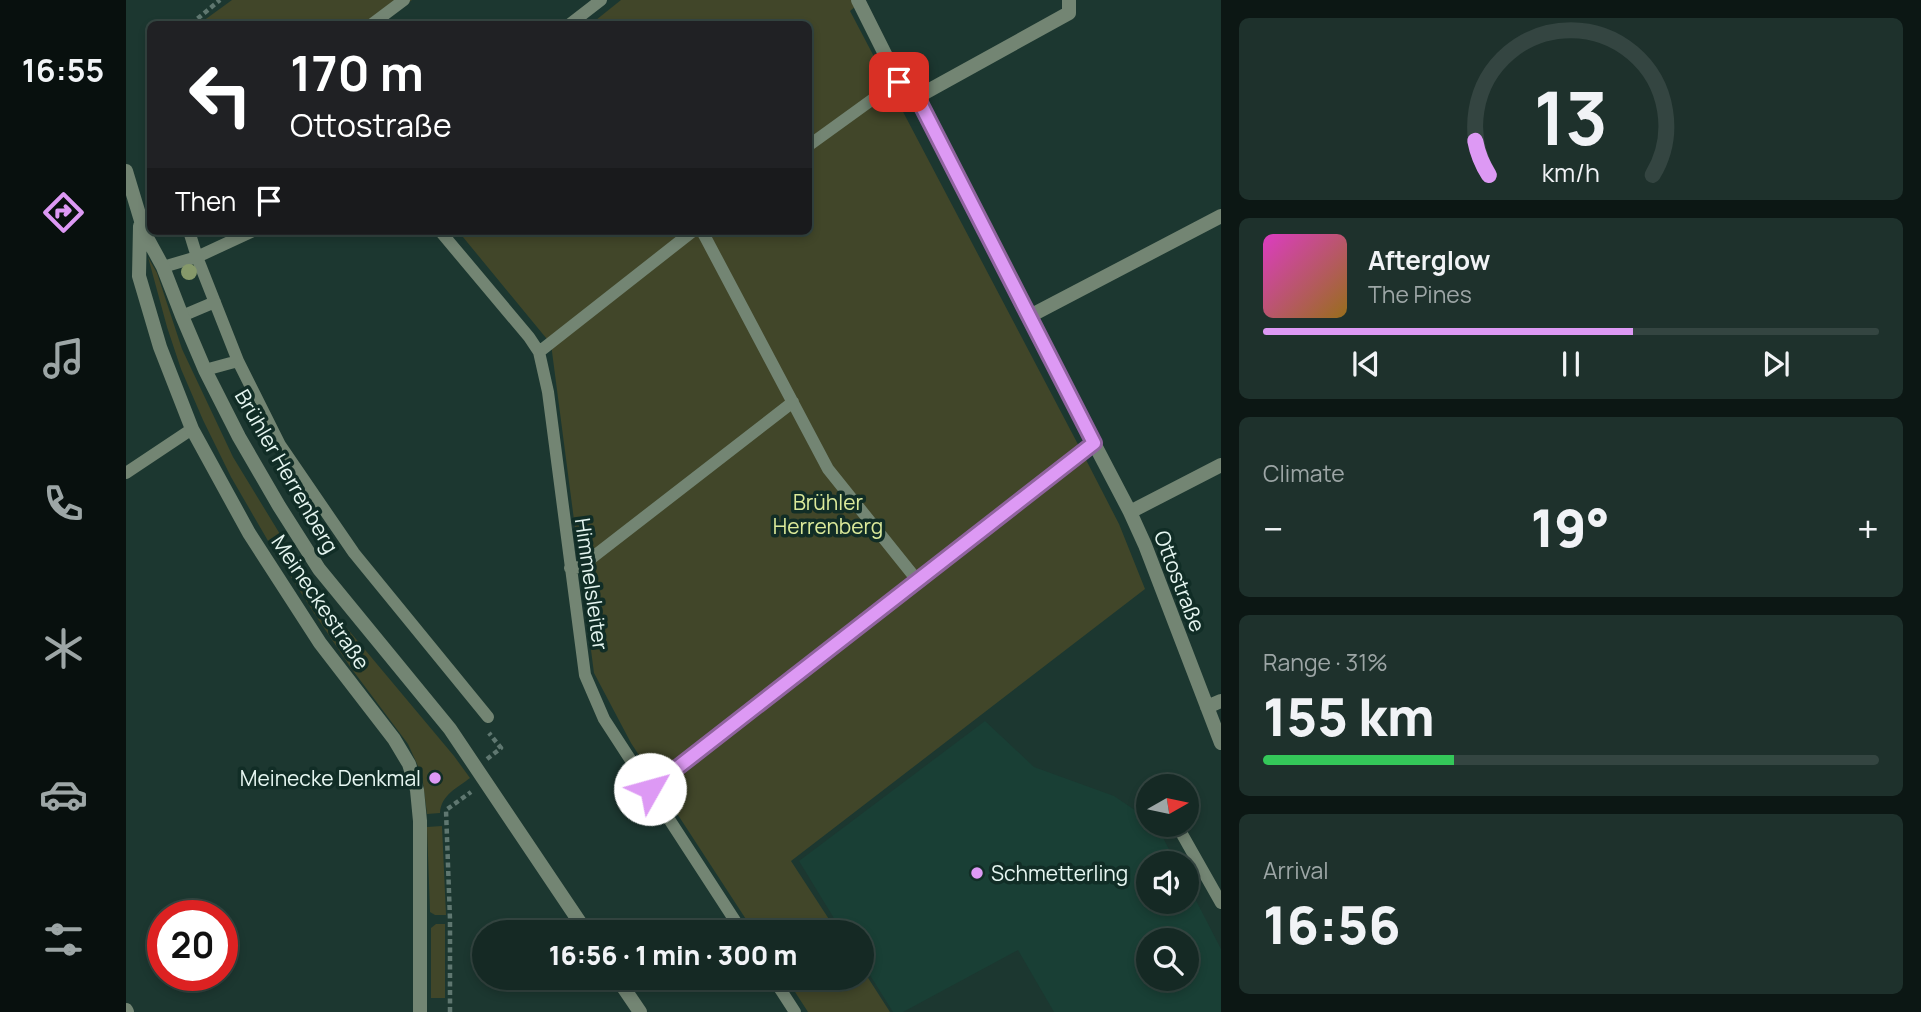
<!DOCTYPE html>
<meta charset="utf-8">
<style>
body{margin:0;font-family:Manrope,sans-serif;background:#1e312c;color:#f1f3f6;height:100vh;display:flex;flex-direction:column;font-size:26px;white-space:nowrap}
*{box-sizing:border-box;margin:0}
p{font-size:23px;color:#9da6a6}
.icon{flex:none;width:38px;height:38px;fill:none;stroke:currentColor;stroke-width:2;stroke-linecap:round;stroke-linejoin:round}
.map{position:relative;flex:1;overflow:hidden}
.drawer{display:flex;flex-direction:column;gap:18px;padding:18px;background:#0c1714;width:700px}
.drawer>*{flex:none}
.hud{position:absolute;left:21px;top:21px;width:665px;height:214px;border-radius:10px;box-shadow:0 4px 10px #0003,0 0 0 2px #344541;background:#202124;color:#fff;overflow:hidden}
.needle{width:46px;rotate:81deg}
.tools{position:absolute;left:1010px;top:774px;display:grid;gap:14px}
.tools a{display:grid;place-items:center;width:63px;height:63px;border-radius:50%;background:#152924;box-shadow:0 4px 10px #0003,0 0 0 2px #344541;font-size:35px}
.speed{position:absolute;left:21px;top:900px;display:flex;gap:14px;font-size:35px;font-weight:700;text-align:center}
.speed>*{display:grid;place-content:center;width:91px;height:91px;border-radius:50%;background:#152924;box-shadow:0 4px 10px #0003,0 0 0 2px #344541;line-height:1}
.speed .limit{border:10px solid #d22;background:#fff;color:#111}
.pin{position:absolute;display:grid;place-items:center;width:60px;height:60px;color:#fff;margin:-30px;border-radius:14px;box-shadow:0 4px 10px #0006}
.me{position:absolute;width:77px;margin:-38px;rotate:52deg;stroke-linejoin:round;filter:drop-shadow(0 0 5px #0008)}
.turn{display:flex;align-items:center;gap:24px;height:147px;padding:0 28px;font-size:32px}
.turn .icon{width:91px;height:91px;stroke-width:2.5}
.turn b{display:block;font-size:49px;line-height:60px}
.then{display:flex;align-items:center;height:66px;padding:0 28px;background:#0003;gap:14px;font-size:26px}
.big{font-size:52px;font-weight:800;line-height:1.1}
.drawer .card{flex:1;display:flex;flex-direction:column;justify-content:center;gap:10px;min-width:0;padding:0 24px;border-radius:10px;background:#1e312c}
.drawer .dial{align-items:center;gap:0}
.dial svg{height:182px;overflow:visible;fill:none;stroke:#344541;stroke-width:7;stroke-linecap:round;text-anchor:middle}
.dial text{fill:#f1f3f6;stroke:none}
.song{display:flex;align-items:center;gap:21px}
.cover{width:84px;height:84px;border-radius:10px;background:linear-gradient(135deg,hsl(310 70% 55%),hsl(40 70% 35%))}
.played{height:7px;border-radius:4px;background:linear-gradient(90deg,#dd99f4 60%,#344541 60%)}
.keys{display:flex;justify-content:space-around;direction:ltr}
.heat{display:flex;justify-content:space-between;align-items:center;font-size:38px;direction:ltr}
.charge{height:10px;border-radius:5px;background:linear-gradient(90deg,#34c759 31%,#344541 0)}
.trip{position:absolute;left:346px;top:920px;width:402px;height:70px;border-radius:35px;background:#152924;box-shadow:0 4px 10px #0003,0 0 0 2px #344541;font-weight:800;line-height:70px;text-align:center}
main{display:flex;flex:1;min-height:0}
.dock{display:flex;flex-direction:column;width:126px;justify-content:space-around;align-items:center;background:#08100e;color:#9da6a6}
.dock .icon{width:49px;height:49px}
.dock .active{color:#dd99f4}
.dock b{font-size:32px;color:#f1f3f6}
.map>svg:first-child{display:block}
</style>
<main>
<nav class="dock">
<b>16:55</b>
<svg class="icon active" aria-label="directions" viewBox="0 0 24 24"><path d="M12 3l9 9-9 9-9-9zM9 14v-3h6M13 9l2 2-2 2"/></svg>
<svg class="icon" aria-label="music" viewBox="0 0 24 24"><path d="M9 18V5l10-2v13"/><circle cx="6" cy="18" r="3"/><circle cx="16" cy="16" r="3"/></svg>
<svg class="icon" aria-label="phone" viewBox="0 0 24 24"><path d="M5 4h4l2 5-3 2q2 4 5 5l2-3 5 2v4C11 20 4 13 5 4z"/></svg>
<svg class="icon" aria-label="climate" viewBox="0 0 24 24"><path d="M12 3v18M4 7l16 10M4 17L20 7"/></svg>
<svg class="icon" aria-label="car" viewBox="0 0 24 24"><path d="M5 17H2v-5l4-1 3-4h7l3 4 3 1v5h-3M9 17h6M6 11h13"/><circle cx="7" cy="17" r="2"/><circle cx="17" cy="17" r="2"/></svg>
<svg class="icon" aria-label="filters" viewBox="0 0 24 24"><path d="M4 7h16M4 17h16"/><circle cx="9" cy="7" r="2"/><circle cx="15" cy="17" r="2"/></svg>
</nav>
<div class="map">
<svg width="1095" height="1012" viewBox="0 0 1095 1012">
<rect width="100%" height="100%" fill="#1c3730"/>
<path fill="#193f35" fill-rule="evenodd" d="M859 721 908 767 988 796 1022 819V824H1030L1050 863H1022V901H1060L1061 883 1095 949V1012H928L892 950 777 1012H767L737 964V933H717L673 861ZM1022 940H1060V978H1022Z"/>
<path fill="#414629" d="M106 0H286L254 24H73Z
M495 0H737L724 11 956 452 993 524 1019 589 665 861 712 933H629L505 743 468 673 425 344 332 231H682V24H465Z
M22 257 31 273 56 349 107 457 160 544 199 602 328 756 344 778C331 788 315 795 314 813L301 814 296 775 282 744 225 668 188 613 145 546 105 477 77 420 55 369 41 327Z
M316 826 320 915H309L304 912 301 827Z
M310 924H319V998H305V928Z
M737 970 764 1012H682L660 978H737Z"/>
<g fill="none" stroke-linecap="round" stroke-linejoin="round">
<path stroke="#5f7770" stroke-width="4.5" stroke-dasharray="5 3.5" stroke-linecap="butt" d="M65 24 94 0
M361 759 375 748 363 733
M324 1012V919L320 810 345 792"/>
<path stroke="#738573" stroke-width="12" d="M246 24 278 0
M444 24 475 0
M682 146 765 86 773 82
M63 231 71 257 112 361
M314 231 403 337 413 352 422 392 459 675 478 719 617 933
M576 231 702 469 791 580
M37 267 71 257 127 231
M56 316 89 302
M413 352 567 231
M79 370 112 361 154 445 228 553 362 717
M0 473 66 429
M444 568 454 567 667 402
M524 789 968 443
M1052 827 1095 903
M647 978 669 1012"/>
<path stroke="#738573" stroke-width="14" d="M732 0 773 82 791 97 902 317 1004 512 1019 545 1095 743
M791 97 943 13V0
M0 171 19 234 37 267 56 316 79 370 113 437 153 506 193 569 324 729 461 933
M14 226 13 276 34 347 66 429 123 533 194 643 268 739 283 764 291 790 294 821V1012
M902 317 1095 216
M1004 512 1095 465
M1081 707 1095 701
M491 978 514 1012
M0 1010 1 1012"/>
</g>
<circle fill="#86996a" cx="63" cy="272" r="8"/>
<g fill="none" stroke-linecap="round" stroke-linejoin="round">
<g stroke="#90639f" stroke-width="18">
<path id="route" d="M524 789 968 443 791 97 773 82"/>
</g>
<use href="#route" stroke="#dd99f4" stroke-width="12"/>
</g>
<g fill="#dd99f4" stroke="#112d26" stroke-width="2.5">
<circle cx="309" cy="778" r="7"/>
<circle cx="851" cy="873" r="7"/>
</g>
<g text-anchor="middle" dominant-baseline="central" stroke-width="7" stroke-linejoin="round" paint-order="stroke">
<g font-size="21" fill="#e6f6f1" stroke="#112d26">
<text transform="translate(161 471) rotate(60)">Brühler Herrenberg</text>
<text transform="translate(1054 581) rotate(69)">Ottostraße</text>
<text transform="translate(466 584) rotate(82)">Himmelsleiter</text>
<text transform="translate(195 602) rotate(56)">Meineckestraße</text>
</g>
<g font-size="21" fill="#dcea9a" stroke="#112d26">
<text x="702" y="502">Brühler<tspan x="702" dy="24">Herrenberg</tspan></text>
</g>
<g font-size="21" fill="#e6f6f1" stroke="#112d26" text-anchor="end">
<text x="295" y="778">Meinecke Denkmal</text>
<text x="865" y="873" text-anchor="start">Schmetterling</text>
</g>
</g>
</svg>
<div class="tools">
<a><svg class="needle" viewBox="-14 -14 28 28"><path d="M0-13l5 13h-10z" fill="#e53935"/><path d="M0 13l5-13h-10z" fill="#9da6a6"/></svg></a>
<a><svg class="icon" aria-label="sound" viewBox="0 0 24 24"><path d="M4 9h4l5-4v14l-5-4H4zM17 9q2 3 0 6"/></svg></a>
<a><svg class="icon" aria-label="search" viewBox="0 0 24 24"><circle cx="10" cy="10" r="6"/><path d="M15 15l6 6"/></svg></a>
</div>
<div class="speed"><div class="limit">20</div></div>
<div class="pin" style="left:773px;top:82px;background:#d93025"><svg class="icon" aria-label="arrive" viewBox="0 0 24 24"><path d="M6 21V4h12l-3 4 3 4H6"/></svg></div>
<svg class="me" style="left:524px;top:789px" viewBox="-20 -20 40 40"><circle r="19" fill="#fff"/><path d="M0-13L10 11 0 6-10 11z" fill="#dd99f4"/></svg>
<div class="trip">16:56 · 1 min · 300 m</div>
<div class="hud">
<div class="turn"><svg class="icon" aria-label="left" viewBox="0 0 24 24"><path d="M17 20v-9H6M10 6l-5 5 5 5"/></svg><div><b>170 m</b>Ottostraße</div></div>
<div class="then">Then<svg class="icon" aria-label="arrive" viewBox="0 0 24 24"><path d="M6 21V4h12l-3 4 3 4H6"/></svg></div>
</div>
</div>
<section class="drawer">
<div class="card dial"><svg viewBox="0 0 100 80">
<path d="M14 69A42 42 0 1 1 86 69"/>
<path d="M14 69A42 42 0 0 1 8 54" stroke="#dd99f4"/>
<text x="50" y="56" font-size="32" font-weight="700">13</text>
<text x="50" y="72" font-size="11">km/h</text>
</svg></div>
<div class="card">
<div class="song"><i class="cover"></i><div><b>Afterglow</b><p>The Pines</p></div></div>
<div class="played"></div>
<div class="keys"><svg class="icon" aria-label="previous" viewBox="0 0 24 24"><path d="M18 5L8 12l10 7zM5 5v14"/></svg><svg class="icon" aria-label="pause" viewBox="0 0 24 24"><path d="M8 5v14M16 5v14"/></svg><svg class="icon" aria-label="next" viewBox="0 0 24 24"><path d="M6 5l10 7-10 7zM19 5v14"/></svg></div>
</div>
<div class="card"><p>Climate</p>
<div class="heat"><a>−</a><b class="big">19°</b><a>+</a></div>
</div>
<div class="card"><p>Range · 31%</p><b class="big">155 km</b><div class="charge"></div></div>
<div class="card"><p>Arrival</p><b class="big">16:56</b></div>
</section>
</main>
